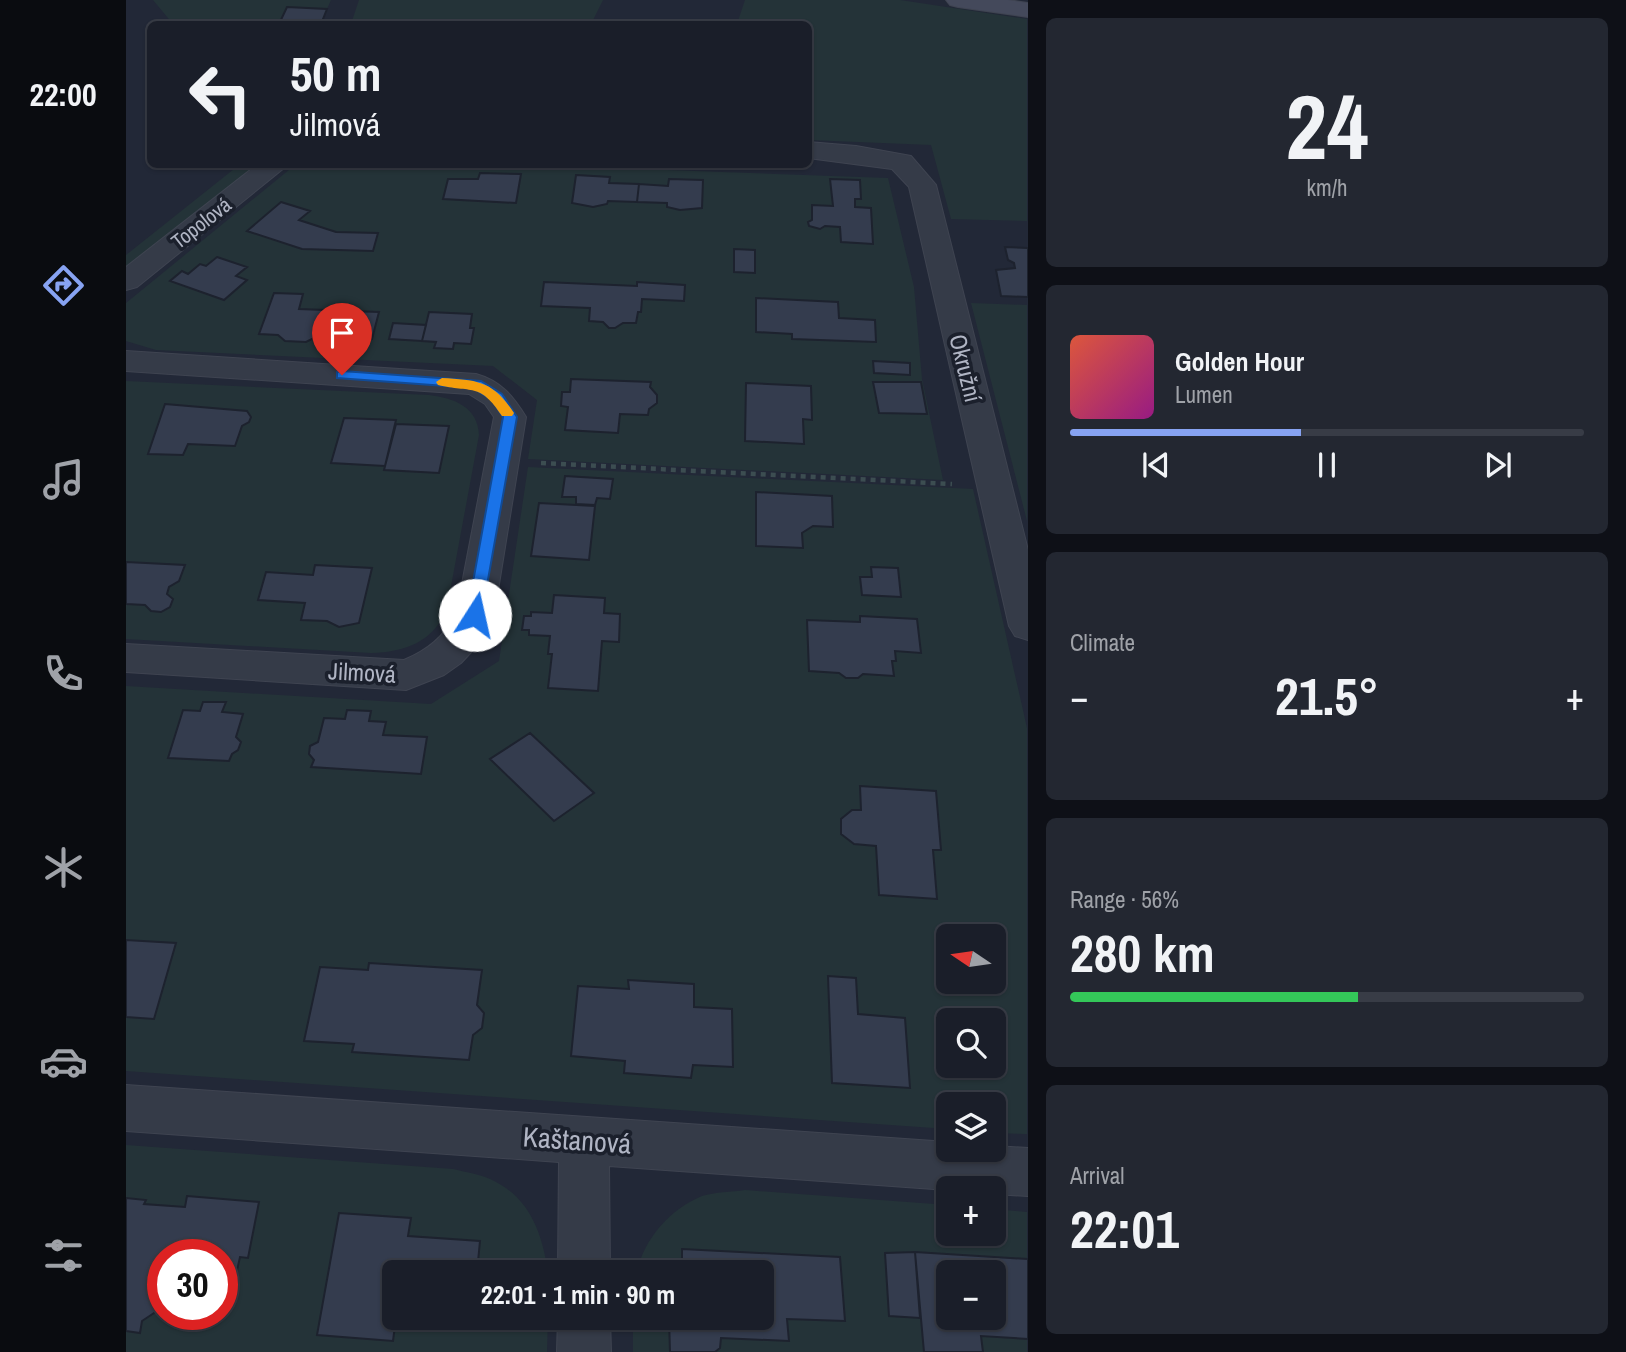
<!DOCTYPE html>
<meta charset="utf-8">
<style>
body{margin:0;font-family:"Archivo Narrow",sans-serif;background:#232731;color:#f1f3f6;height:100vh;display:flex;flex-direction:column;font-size:26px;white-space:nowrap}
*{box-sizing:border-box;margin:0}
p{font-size:23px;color:#9fa2a8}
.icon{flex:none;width:38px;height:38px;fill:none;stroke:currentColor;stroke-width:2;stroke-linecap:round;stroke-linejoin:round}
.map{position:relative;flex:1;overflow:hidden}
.side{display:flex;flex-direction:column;gap:18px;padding:18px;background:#0e1017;width:598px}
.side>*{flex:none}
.hud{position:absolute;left:21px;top:21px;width:665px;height:147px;border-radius:10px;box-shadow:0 2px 5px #0004,0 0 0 2px #383c46;background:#1a1e29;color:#f1f3f6;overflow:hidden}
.needle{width:46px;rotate:283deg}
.fabs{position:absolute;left:810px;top:924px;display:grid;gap:14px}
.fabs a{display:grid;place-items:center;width:70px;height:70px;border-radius:10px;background:#1a1e29;box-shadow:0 2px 5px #0004,0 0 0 2px #383c46;font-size:35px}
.speed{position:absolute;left:21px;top:1239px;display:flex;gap:14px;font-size:35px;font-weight:700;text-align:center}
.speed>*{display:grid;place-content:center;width:91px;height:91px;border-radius:50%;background:#1a1e29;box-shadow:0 2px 5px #0004,0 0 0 2px #383c46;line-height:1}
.speed .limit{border:10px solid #d22;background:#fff;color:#111}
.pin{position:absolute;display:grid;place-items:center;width:60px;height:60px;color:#fff;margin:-72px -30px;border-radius:50% 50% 50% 0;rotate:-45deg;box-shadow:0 0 7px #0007}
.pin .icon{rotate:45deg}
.me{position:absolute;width:77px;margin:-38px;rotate:10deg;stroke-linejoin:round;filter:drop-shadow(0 0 5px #0008)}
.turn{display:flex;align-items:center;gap:24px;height:147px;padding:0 28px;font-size:32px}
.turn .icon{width:91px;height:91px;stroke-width:2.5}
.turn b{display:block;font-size:49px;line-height:60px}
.big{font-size:52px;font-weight:700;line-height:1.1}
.side .tile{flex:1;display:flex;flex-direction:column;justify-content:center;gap:10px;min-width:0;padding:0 24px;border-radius:10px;background:#232731}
.side .dial{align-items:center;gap:0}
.dial b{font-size:91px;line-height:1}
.song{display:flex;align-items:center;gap:21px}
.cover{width:84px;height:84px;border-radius:10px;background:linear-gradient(135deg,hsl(10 70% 55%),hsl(310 70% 35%))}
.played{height:7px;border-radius:4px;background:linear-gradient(90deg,#87a3f2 45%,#383c46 45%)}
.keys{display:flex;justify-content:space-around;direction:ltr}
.heat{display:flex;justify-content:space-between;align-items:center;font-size:38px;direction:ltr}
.charge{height:10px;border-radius:5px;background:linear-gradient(90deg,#34c759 56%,#383c46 0)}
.trip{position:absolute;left:256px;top:1260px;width:392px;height:70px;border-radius:10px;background:#1a1e29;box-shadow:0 2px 5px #0004,0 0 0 2px #383c46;font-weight:700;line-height:70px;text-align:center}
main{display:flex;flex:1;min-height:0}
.menu{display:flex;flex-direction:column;width:126px;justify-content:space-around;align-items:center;background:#0a0c10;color:#9fa2a8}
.menu .icon{width:49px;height:49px}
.menu .current{color:#87a3f2}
.menu b{font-size:32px;color:#f1f3f6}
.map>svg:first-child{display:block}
</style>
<main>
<nav class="menu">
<b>22:00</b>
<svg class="icon current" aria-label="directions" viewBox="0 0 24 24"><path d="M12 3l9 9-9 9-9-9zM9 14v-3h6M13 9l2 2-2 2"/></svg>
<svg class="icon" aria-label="music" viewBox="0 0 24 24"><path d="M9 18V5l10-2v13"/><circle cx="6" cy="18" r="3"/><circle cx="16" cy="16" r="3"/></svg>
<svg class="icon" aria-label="phone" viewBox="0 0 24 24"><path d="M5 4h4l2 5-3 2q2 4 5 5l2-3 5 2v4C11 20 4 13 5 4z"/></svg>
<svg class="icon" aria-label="climate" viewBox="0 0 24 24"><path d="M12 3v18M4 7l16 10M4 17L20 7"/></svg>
<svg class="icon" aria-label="car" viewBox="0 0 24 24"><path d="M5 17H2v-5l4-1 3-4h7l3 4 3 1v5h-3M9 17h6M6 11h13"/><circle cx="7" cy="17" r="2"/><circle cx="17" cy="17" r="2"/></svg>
<svg class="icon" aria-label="filters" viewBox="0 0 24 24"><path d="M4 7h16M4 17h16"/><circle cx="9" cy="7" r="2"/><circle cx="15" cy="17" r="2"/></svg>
</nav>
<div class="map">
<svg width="902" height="1352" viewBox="0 0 902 1352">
<rect width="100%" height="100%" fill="#222837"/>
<path fill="#243338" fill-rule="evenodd" d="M27 0H205L201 9 161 8 153 24H47Z
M233 0H477L465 24H225Z
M619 0H774L901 19V221L825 219 805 145 683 140 682 24H611Z
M113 165H141L0 275V255Z
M169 165H405L762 178 788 287 796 379 817 480 402 459 411 400 367 366 30 350 0 341V303Z
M845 303 901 305V521Z
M0 381 303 395C328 398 352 407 353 435L321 608C308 642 279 652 245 653L0 639Z
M402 467 847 489 901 728V1134L868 1133V1104H822V1129L0 1071V686L305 704 373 661ZM822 936H868V982H822ZM822 1020H868V1066H822Z
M0 1145 327 1169C339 1172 353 1174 364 1179 404 1197 416 1233 422 1272H268V1318H422L421 1352H0ZM37 1255H96V1314H37Z
M619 1190 822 1205V1234H868V1209L901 1212V1352H507V1318H635V1272H511C518 1239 544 1209 576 1196 589 1192 606 1192 619 1190ZM822 1272H868V1318H822Z"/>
<path fill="#343c4e" stroke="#1d222e" stroke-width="2" fill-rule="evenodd" d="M161 7 201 9 195 24H153Z
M354 173 395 174 390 203 317 199 322 179H352Z
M450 175 484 177 483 183 513 184 511 202 482 201 481 204 467 207 446 203Z
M543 179 577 180 576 208 554 210 541 207V203L511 202 513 184 542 186Z
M704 179 734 180 735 199H729V207L745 208 747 244 715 242 714 227 699 226 694 229 683 226 682 222 686 220V205L707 206Z
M155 202 184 211 173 220 210 232 252 233 247 251 176 249 121 231Z
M879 247 902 248V297L875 296 870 270 889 268 888 263 882 260Z
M608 249 629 250V273L608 272Z
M91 257 121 267 110 276 121 280 98 300 44 281 56 271 62 274 74 264 80 266Z
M418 282 511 286V282L559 285 558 301 516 299 515 312H512L510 323H497L489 328H483L477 322 463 321 464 308 415 306Z
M148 293 177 294 173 309 253 312 246 339 190 337 180 342 159 341 152 335 133 334Z
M630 298 712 302 713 318 749 320 750 342 666 339V334L630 332Z
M303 312 346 314 344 328H348L345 344 328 343 327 349 308 348 310 342 296 341Z
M267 323 300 325 296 341 263 339Z
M747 361 784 363V375L748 373Z
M445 379 525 382 524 387 531 395V403L523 409 522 415 494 414 492 433 439 430 442 407 435 406 436 392H444Z
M747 382H795L801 414 753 413Z
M620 383 685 386 686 420 677 419 678 444 619 441Z
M39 404 121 411 125 417 123 422 116 426 109 446 62 444 57 455 22 454Z
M218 418 270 420 259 466 205 463Z
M270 424 323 426 313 473 258 470Z
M439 476 487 479 484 499 471 498 469 505 450 504V497H436Z
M630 492 706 496 707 527 687 526 676 533 677 548 630 546Z
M413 503 469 506 463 560 405 556Z
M0 562 59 565 53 581 43 587 41 594 47 599 44 607 35 612 25 611 19 605 0 604Z
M189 565 246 568 233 623 213 627 201 621 175 620 179 603 132 600 140 572 187 575Z
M745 567 772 568 775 597 736 595 734 577H746Z
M428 595 479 598 478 613 494 614 493 642 476 641 472 691 422 688 426 654H422L424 636 403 635V630H396L398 616H405V612L426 613Z
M734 616 791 619 795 653 769 651 770 661H766L768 676 737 674 732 678H720L713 673 683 671 681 620 734 622Z
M77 702H100L96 712 117 714 110 737 115 742 112 750 106 754 103 761 42 758 57 710 74 711Z
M221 710 245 711 243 721 260 722 257 735 301 737 295 774 185 767 188 760 183 754 184 746 192 742 198 718 219 719Z
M404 733 468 793 428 821 364 759Z
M734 786 810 791 815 850H807L811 899 753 895 750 846 728 844 715 834V819L726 810H735Z
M0 940 50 943 28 1019 0 1017Z
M243 963 356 970 351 1005 358 1013 356 1028 347 1035 343 1060 226 1052 228 1044 178 1041 194 967 242 970Z
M702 976 730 978 732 1014 779 1018 784 1088 706 1083Z
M502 980 568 984V1007L606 1009 607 1067 567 1065 565 1078 498 1073 499 1061 445 1056 452 986 503 989Z
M61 1196 133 1202 122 1258 114 1257 102 1312 96 1311V1255H37V1307L16 1321 14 1333 0 1331V1198L20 1200 18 1204 59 1207Z
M213 1213 285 1218 282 1236 354 1241 351 1272H268V1318H270L267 1341 191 1335Z
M556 1249 714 1257 719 1321 661 1319 663 1341 595 1338 594 1348 589 1352H544L543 1318H635V1272H556Z
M789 1252 794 1318 763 1316 759 1253Z
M789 1252 902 1259V1339L855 1336 857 1352H798ZM822 1272H868V1318H822Z"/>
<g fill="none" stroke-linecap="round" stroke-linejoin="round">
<g stroke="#3f4451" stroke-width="2">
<path id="minor" d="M682 142 730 146 785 156 810 185 902 550V640L889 636 883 626 783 187 766 169 682 158Z
M132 164H163L11 287 0 290V267Z
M0 351 350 374C375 381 387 396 400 417L368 615 349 648 335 663 318 675 280 690 0 672V644L278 660C302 650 317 637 330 615L368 417 359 404 343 394 0 371Z
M0 1085 822 1142V1150H868V1146L902 1148V1196L868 1194V1188L822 1190 483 1166 484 1272H432L433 1162 0 1131Z
M432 1318H484L485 1352H431Z"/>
</g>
<g stroke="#3f4451" stroke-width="2">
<path id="secondary" d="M820 0H882L902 3V17L832 7 824 5Z"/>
</g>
<path stroke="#3c4d51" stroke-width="4.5" stroke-dasharray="5 5" stroke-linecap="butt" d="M415 463 826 484"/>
<use href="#minor" fill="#353b48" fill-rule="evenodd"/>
<use href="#secondary" fill="#44495b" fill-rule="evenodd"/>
</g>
<path fill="#1a73e8" stroke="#114b97" stroke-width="2" d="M216 371 355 381 376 394 391 417 355 619H344L341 615 377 417 366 400 347 388 211 378V372Z"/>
<path fill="#f59e0b" d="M316 378C352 380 367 381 388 413L386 416H376C354 382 345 393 312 385L310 382Z"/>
<g text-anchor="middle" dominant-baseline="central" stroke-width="7" stroke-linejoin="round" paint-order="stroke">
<g font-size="21" fill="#b0b5c4" stroke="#1b202c">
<text transform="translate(75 223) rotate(-38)">Topolová</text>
</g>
<g font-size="24" fill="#b0b5c4" stroke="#1b202c">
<text transform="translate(840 368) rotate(76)">Okružní</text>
<text transform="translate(236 672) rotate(3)">Jilmová</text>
</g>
<g font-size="28" fill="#b0b5c4" stroke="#1b202c">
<text transform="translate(451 1140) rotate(4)">Kaštanová</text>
</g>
</g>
</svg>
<div class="fabs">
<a><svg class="needle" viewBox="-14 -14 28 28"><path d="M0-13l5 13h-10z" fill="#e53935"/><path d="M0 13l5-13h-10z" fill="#9fa2a8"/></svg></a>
<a><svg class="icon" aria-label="search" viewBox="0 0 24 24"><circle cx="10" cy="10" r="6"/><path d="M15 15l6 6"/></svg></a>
<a><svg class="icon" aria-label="layers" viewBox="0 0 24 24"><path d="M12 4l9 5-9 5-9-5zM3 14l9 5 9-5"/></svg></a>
<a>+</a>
<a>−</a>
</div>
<div class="speed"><div class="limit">30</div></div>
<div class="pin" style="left:216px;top:375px;background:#d93025"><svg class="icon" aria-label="arrive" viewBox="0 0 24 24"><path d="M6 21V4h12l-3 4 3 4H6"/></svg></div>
<svg class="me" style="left:349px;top:615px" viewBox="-20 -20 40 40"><circle r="19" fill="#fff"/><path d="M0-13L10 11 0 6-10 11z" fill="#1a73e8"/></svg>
<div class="trip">22:01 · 1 min · 90 m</div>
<div class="hud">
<div class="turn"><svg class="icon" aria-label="left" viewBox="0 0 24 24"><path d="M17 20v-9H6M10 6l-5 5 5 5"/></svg><div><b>50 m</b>Jilmová</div></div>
</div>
</div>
<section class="side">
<div class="tile dial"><b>24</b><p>km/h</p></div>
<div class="tile">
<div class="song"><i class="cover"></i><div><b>Golden Hour</b><p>Lumen</p></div></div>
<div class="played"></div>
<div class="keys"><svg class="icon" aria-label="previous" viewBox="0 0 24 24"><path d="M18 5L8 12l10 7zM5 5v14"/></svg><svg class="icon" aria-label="pause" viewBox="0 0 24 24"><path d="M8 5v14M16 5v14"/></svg><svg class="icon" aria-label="next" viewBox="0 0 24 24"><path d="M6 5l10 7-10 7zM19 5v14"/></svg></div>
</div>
<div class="tile"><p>Climate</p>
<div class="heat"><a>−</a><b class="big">21.5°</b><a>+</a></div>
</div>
<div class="tile"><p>Range · 56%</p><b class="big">280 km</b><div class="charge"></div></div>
<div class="tile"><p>Arrival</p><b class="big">22:01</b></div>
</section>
</main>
